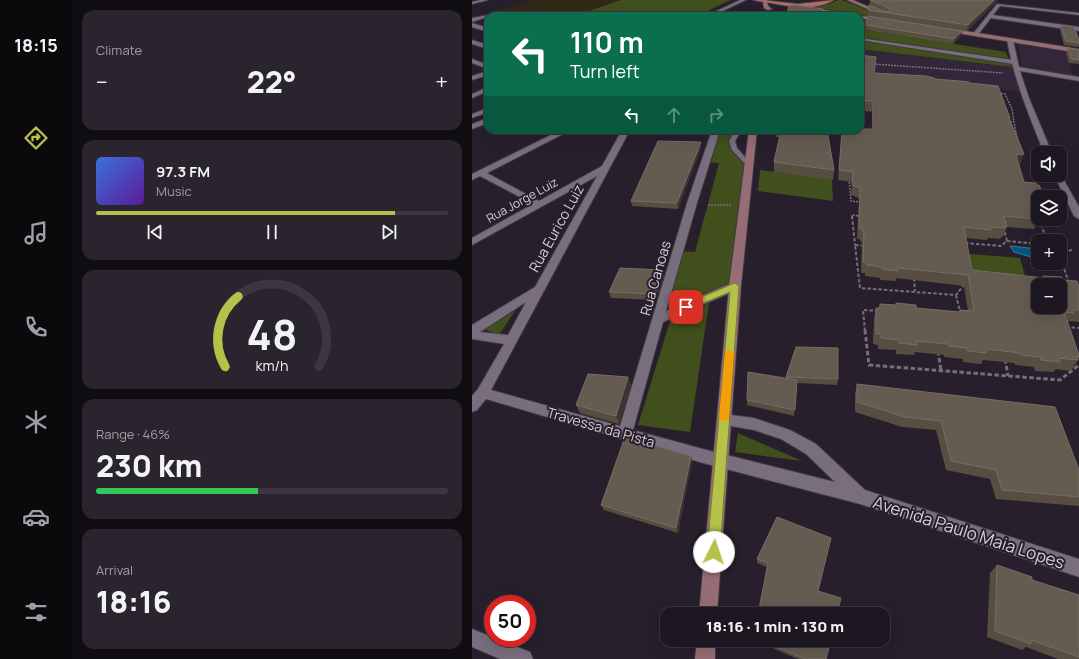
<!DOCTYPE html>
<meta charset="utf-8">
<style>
body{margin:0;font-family:Manrope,sans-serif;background:#2a242e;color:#f1f3f6;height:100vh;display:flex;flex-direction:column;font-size:15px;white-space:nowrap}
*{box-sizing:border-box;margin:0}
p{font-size:13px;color:#a09fa5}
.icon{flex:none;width:22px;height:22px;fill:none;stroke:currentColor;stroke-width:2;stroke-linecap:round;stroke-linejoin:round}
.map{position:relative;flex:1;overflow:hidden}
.side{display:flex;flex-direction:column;gap:10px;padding:10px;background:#100d12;width:400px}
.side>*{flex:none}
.hud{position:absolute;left:12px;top:12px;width:380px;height:122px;border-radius:12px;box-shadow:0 4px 16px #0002,0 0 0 1px #3b363f;background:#0b6e4f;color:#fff;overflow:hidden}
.buttons{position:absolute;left:559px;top:146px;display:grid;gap:8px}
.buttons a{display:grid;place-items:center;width:36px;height:36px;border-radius:8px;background:#1d1721;box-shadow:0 4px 16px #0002,0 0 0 1px #3b363f;font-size:20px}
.speed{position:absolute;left:12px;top:595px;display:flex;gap:8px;font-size:20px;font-weight:700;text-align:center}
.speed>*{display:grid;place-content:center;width:52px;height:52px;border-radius:50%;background:#1d1721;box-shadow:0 4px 16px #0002,0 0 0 1px #3b363f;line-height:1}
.speed .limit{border:6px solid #d22;background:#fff;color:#111}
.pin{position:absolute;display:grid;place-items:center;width:34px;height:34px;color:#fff;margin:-17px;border-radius:8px;box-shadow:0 2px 6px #0006}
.me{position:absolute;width:44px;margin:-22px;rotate:4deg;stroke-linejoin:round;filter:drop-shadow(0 0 3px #0008)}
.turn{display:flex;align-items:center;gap:14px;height:84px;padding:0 20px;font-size:18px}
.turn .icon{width:52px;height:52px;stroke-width:2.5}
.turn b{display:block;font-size:28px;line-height:34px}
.lanes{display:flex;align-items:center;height:38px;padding:0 20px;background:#0003;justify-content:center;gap:20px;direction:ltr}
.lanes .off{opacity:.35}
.big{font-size:30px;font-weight:800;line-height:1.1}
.side .card{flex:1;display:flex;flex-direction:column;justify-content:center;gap:6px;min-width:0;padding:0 14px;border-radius:12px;background:#2a242e}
.side .dial{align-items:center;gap:0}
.dial svg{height:104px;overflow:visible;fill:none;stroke:#3b363f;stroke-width:7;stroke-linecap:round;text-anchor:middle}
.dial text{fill:#f1f3f6;stroke:none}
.song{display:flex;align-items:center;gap:12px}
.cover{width:48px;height:48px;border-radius:6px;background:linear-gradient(135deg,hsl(220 70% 55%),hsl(270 70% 35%))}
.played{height:4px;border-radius:2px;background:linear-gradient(90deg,#b4c24a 85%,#3b363f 85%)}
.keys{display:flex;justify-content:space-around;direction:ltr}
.heat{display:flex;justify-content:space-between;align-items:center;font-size:22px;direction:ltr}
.charge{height:6px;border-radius:3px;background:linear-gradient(90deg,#34c759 46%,#3b363f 0)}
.trip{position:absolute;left:188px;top:607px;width:230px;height:40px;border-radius:12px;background:#1d1721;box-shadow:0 4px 16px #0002,0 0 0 1px #3b363f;font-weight:800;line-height:40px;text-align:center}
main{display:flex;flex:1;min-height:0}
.tabs{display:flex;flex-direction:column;width:72px;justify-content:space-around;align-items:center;background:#0c090d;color:#a09fa5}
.tabs .icon{width:28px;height:28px}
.tabs .current{color:#b4c24a}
.tabs b{font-size:18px;color:#f1f3f6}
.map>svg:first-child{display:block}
</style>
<main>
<nav class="tabs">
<b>18:15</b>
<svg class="icon current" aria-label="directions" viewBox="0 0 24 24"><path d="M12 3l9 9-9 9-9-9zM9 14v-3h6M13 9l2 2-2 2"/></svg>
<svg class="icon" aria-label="music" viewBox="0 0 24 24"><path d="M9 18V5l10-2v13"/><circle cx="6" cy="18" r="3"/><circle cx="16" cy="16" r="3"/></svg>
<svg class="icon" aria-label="phone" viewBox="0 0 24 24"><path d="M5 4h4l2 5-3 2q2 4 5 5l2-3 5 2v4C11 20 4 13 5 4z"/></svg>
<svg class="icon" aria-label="climate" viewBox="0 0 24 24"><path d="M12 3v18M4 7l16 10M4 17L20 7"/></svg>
<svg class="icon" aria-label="car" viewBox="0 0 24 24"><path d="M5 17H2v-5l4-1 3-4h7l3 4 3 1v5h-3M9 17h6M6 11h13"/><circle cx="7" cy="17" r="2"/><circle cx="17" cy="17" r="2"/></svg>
<svg class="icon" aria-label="filters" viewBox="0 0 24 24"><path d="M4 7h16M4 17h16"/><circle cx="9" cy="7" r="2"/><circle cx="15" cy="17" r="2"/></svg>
</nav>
<section class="side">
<div class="card"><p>Climate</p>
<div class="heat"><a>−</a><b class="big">22°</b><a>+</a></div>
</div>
<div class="card">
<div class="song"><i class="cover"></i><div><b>97.3 FM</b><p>Music</p></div></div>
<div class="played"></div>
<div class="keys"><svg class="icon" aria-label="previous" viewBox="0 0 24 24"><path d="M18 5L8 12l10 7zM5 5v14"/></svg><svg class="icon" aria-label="pause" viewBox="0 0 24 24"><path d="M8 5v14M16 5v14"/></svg><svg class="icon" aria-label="next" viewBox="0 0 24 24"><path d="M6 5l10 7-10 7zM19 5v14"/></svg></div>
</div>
<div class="card dial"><svg viewBox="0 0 100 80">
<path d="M14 69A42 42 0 1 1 86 69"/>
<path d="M14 69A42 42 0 0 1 24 15" stroke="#b4c24a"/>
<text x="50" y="56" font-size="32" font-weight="700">48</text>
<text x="50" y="72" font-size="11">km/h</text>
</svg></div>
<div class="card"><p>Range · 46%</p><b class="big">230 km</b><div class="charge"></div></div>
<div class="card"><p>Arrival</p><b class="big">18:16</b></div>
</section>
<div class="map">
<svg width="607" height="659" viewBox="0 0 607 659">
<rect width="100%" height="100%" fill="#271f2c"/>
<path fill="#322638" d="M546 43 594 52 601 77 550 68Z
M388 49 540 67 548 92 388 71Z"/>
<path fill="#312918" d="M61 0H149L102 16H25L15 13Z"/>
<path fill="#404f1c" d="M149 0H259L225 16H102Z
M366 0H370L404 13 444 24 443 25 337 7 357 4Z
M388 19 395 20 394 30 534 52 540 67 388 49Z
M245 130H267L260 141 262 149 277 165 263 286 187 319 206 251 223 252 247 163 233 162Z
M288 170 360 179 361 201 286 191Z
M497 254 548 258 553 276 501 272Z
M51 299 27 335 9 328Z
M237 303 218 432 166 425 198 321Z
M266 433 330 461 263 452Z"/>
<path fill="#04577e" stroke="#437b99" d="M538 246 566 249V259L542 252Z"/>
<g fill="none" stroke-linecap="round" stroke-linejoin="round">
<g stroke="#3f3943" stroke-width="2">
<path id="lane" d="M390 16 393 17 388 22Z
M388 38 541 60 544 62 541 64 388 40Z
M264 130H270L263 141 265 148 279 164V166H275L260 150 257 141Z"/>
</g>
<g stroke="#3f3943" stroke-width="2">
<path id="street" d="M8 0H16L0 4V2Z
M268 0H274L240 16H234Z
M525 4 607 13V15L528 6 521 15 607 27V31L519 18 505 36H501L500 35Z
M16 15 18 16 0 22V18Z
M0 23 16 28V32L0 27Z
M538 38 541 40 547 67 607 77V81L548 71 557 98 580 153H572C557 115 542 80 535 40Z
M0 40 16 45V49L0 44Z
M0 59 16 65V69L0 63Z
M16 71V75L0 80V76Z
M16 87V91L0 98V94Z
M16 108V112L0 118V114Z
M16 118V123L0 129V124Z
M89 130H99L15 173 67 201 130 166 150 130H158L19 390 148 426 215 203 240 130H248L225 203 194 311 259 283H267L269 286 267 289 191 322 161 430 231 449 363 482 334 454 309 439 282 430 247 424 245 420 247 416 252 414 282 418 318 430 344 444 393 490 607 559V577L388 504 231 463 14 399 5 410 0 412V396L6 389 32 344 0 339V325L63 287 125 176 0 245V238L61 204 8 176 0 180V174ZM54 302 36 335 8 332Z
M588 173 607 207V219L602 216 582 175H588Z
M0 629 58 652 61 659H28L0 647Z"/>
</g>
<g stroke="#3f3943" stroke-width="2">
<path id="secondary" d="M281 0H295L296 6 300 9 296 10 292 8 291 2Z
M375 0H381L413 14 409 15Z
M334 7 383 15 385 16H374L336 9Z
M386 16H388L410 18 413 20 410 22 388 18V16Z
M431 17 469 28 470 29 467 31 429 20 428 19Z
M474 28 607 49V53L472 31V29Z
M277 130H285L269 286 245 614H227L257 286Z
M225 640H243V659H223Z"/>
</g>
<g stroke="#3f3943" stroke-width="2">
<path id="primary" d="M290 0 326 4 362 0C343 12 314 6 293 2Z"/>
</g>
<path stroke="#766f7a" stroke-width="1.5" stroke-dasharray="2 1" stroke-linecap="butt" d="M401 64 531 73
M526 93 533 94 540 109 542 122
M388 110 402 111
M535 121 542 122 545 137 543 138
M377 179 379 201 389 202
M236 205H259
M380 217V215L389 216"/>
<path stroke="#766f7a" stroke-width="2" stroke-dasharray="3.5 2" stroke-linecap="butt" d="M380 216 383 245
M385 216H389
M567 219 575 241
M535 241 566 244
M493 243 529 246 535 241 532 229
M383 245 493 254 498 277 484 295 388 288Z
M588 250 594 253
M442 278 443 291
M597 283 588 256 601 249
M484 295 488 312
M594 327 607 328
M393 331 391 310 407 311"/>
<path stroke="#766f7a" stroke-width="3" stroke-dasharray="4.5 2.5" stroke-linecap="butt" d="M393 330 397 365 588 380 607 365
M466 351 469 371
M533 359 536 376"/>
<use href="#lane" fill="#786e7e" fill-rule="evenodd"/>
<use href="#street" fill="#786e7e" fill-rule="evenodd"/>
<use href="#secondary" fill="#966d74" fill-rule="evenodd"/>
<use href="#primary" fill="#b36c69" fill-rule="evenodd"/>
</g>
<path fill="#574d40" d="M398 0H526L495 31 396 16Z
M396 16 489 36 481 44 394 30Z
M589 25 607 40V46L606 47 592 45 588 30Z
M596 48 607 50V64L597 63 594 53Z
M388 55 402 73 463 79 497 83 538 118V120L552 154 548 164H547L552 182 566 197V212H564L566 216V219H567L562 229 535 227 531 237H529L528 239 516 238 515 240 494 238 500 270 570 278 571 276 591 280 607 285V322L597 321 596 323 607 355V358L606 360 599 371 584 369 581 372 563 371 562 367 543 365 542 363 511 360 509 364 491 362V359L472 357V355L443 352 442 355 424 354V350L406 349V345L401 344 402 318 404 308H407L408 304 424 305V303L444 308 487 312 488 310 496 311 492 286 424 278V281L408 280V278L393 276V273H389L390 242 388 241V239H385L387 198 379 195 380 182 366 180 370 130 400 129V111L388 109Z
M304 130H355L362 170 361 180 302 172V162L308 137H304Z
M229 148 206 209 160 206 159 201Z
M190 270 192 276 184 300 139 298 137 292Z
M156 377 159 386 147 424 108 413 104 405Z
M314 377 366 379 365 385 325 383 322 416 275 405V400L314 378Z
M385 384 607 470V506L524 499 518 479 474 470 464 430 430 427 383 412V394Z
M219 456 220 461 206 533 132 510 129 505Z
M305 517 346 591 365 614 295 567 285 563V559Z
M525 565 560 580 607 595V659H586L554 647 550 650 515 637 518 573Z
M281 640H359L354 659H326Z"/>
<path fill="#3e3531" d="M522 0H526L495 31 496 25Z
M490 31 489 36 481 44 482 39Z
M229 142V148L206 209 205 203Z
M552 154 548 164H540L544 155Z
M190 270 192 276 184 300 183 294Z
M156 377 159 386 147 424 144 416Z
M219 456 220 461 206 533 204 528Z"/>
<path fill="#655b51" stroke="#766d66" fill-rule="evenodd" d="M398 0H522L496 25 396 10 397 5 413 12 418 11 419 9Z
M322 5 351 9 349 16H314L317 6Z
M396 16 490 31 482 39 394 25Z
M589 25 602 27 607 40V43L594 41Z
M596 48 607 50V60L599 59Z
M388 55 404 57 402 73 454 76 462 78 463 79 488 81 497 82V83L526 86 538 118H537L552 154 544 155 552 182 564 183 565 185H567L572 197H566V201H560L566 216V219L532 216 535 227 532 226 533 228 518 227 519 230 492 227 500 270 572 278 571 276 590 277 591 280 605 281 606 285H607V310H600L602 313 592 312 607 355V357L604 356 606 360 587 358 588 362 569 360 568 357 549 355 548 353 514 349V353L496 351 495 348 477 346 476 344 445 341V345L427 343V340L409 338 408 334H404V308H408V304L424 305V303L444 305V308L488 312V310L502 311 496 275 426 268V271L410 269V267L395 265V263L391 262 392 231H390V229L387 228 388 188 380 185 381 172 367 170 370 130H388V129H401V101L388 100ZM566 285H588V307H566Z
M309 130H355L362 170 302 162Z
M186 141 229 142 205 203 159 201Z
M148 268 190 270 183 294 137 292Z
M324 347 366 348V379L314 377Z
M276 372 325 380 323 410 275 400Z
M116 374 156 377 144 416 104 405Z
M385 384 583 407 607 470V497L530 490 524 470 479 461 469 421 433 417 385 402Z
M153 437 219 456 204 528 129 505Z
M305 517 359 538 346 591 369 598 365 614H286L296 563 285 559Z
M525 565 560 577V580L607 595V657L559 640V644L523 631Z
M288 640H359L354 659H333Z"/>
<path fill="#b4c24a" stroke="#757e30" d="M263 283 267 286 248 552 246 556 242 558 237 556 235 552 258 292 217 309H211L210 307 211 305Z"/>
<path fill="#f59e0b" d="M257 349 262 353 257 417 256 420 252 421 248 420 247 417 253 353Z"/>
<g text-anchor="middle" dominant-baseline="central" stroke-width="4" stroke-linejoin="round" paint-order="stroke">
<g font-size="12" fill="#d5cfd8" stroke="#271f2c">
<text transform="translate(50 200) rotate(-29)">Rua Jorge Luiz</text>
</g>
<g font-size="14" fill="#d5cfd8" stroke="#271f2c">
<text transform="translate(84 228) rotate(-61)">Rua Eurico Luiz</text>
<text transform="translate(183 278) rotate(-74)">Rua Canoas</text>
<text transform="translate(129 427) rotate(16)">Travessa da Pista</text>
</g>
<g font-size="17" fill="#d5cfd8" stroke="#271f2c">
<text transform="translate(497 532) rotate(18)">Avenida Paulo Maia Lopes</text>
</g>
</g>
</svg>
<div class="buttons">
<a><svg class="icon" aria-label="sound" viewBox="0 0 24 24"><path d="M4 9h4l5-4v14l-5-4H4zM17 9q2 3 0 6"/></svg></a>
<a><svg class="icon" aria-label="layers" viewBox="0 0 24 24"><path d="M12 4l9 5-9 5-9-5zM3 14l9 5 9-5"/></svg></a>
<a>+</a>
<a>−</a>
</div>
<div class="speed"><div class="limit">50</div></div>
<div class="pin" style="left:214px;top:307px;background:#d93025"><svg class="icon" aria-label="arrive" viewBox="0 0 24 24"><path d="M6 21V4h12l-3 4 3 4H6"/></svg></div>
<svg class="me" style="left:242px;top:552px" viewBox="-20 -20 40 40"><circle r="19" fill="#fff"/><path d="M0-13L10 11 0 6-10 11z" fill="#b4c24a"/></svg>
<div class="trip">18:16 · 1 min · 130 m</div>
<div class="hud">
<div class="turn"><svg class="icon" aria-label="left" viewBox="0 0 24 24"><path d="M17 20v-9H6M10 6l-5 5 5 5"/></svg><div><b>110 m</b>Turn left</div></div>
<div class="lanes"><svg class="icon" aria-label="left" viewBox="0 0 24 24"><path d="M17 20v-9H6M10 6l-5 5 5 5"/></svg><svg class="icon off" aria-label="ahead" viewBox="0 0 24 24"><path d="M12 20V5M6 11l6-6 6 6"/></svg><svg class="icon off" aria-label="right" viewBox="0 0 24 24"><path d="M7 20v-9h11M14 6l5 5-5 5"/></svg></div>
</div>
</div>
</main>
